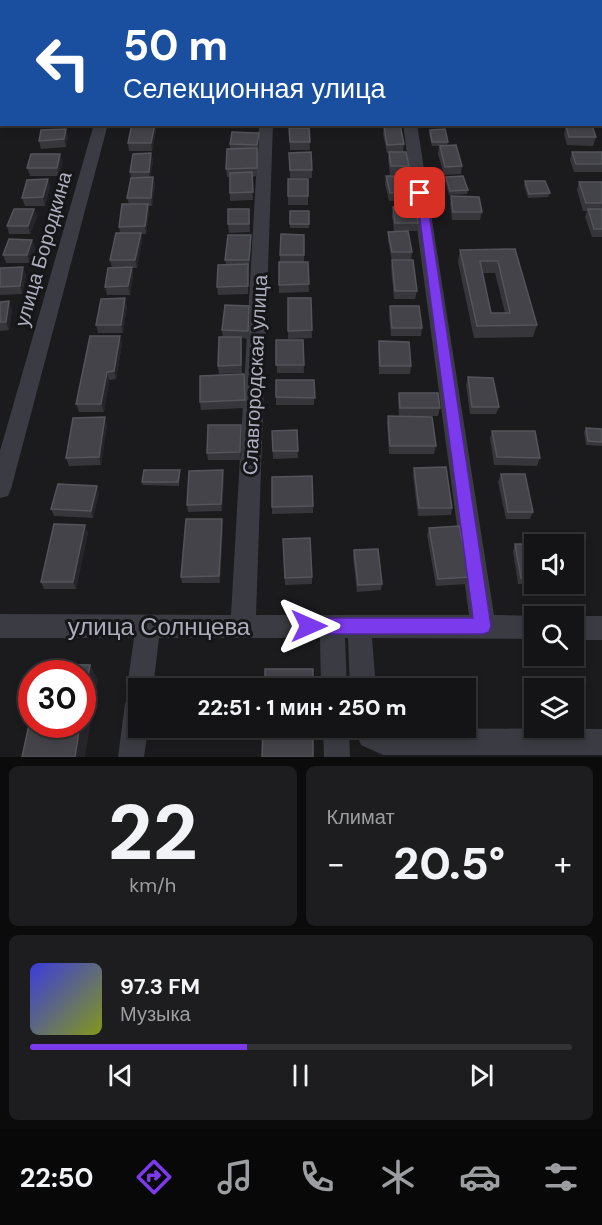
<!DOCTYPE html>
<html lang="ru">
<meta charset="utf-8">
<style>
body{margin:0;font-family:"DM Sans",sans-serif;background:#1d1d1f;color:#f1f3f6;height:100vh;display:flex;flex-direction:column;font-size:22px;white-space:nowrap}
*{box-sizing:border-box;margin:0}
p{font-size:20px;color:#9d9ea1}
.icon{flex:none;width:33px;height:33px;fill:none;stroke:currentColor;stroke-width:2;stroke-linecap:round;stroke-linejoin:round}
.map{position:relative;height:757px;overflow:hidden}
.sheet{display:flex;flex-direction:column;gap:9px;padding:9px;background:#0b0b0c;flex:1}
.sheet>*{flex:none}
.banner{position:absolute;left:0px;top:0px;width:603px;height:126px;box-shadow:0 3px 9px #0003,0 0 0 2px #333335;background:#1a4fa0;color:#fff;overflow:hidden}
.controls{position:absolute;left:524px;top:534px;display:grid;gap:12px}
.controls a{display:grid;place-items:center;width:60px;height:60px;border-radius:0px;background:#141416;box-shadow:0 3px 9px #0003,0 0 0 2px #333335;font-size:30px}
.speed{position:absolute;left:18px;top:660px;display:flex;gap:12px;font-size:30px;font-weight:700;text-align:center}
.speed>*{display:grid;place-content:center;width:78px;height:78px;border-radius:50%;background:#141416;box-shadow:0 3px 9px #0003,0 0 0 2px #333335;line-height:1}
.speed .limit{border:9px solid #d22;background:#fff;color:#111}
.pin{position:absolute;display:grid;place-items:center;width:51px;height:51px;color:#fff;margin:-26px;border-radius:12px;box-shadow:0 3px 9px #0006}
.me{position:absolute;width:66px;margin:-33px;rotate:90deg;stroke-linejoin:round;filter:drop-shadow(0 0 4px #0008)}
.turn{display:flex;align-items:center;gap:21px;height:126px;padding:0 24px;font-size:27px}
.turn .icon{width:78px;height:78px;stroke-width:2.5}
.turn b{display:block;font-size:42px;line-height:51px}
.big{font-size:45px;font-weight:800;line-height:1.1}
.sheet .tile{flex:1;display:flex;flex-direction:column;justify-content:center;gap:9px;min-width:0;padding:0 21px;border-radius:9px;background:#1d1d1f}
.sheet .dial{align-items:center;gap:0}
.dial b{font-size:78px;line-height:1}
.song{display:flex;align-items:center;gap:18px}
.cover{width:72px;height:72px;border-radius:9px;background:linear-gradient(135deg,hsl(240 70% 55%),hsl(70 70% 35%))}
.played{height:6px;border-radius:3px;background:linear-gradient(90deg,#7c3aed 40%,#333335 40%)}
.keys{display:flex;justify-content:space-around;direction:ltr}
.heat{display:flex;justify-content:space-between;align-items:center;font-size:33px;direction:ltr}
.sheet .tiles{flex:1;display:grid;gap:9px;grid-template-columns:1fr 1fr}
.tile:last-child{grid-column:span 2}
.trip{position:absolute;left:128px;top:678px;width:348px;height:60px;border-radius:0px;background:#141416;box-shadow:0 3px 9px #0003,0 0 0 2px #333335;font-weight:800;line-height:60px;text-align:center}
.menu{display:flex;height:96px;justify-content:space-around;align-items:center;background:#080809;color:#9d9ea1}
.menu .icon{width:42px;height:42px}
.menu .current{color:#7c3aed}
.menu b{font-size:27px;color:#f1f3f6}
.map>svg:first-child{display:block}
</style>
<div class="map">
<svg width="602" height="757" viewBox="0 0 602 757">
<rect width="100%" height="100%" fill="#1b1a1d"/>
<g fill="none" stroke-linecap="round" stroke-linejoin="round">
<path fill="#3b3b43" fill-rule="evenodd" d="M129 0H141V2H129Z
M268 0H280V2H268Z
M388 0H400V2H388Z
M94 124H108L11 489 8 496 0 498V451Z
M259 124H273L256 615H469L403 124H417L494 615 537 616H534V639L372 638 376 688H350L348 638H345L347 688H321L320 638H159L153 688H138V728H148L144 757H118L125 704 130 694 127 688 134 638H0V614L231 615Z
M573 616H602V640H573Z
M323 728H349L350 757H324Z
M354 728 602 729V755H383L361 745Z"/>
<path fill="#575762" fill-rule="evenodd" d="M564 0H578L579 2H564Z
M0 84H2V94H0Z"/>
</g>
<path fill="#37363b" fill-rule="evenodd" d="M0 1 2 2V36H0Z
M52 124H73L72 127H53Z
M384 126 404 144 403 152 409 166 408 174 390 175 388 160 389 153H387L383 134Z
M566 126 596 137 593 146 567 145 564 134Z
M289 128H309L310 150H290Z
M156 130 152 151H129L128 143Z
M430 130 448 142 447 145 462 166 461 174 444 175 438 154 439 146H432L429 134Z
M68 137 66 147 41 149 39 141Z
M259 141 258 153H257V176L252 177 253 200 230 201V177H227L226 169 230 148V144Z
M572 152H602V172H574L570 160Z
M151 153 153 162 150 177H153L155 185 152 206H148L149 212 146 234H141L142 241 137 268H132L133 275 130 295H107L105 287 112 268 110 260 120 233 119 227 129 204 127 198 131 178 130 172Z
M289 153 312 170V178H290Z
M60 154 62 162 59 176H30L27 168Z
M386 176 407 192 406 200 389 201 385 184Z
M446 177 468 190 467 194 449 195 445 181Z
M48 179 50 187 45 206H25L22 198Z
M288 179H308V205H288Z
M525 181 550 193 548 197 528 198 524 185Z
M579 182H602V237H592L585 217 587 211H583L577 190Z
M451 196 482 212 480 220H452L450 204Z
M393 207 418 223 417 231H394L392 216Z
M34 209 37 217 30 234H9L7 226Z
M249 209 250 232 229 233 228 224Z
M290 211H309V228H290Z
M388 232 412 252 411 260 417 291 415 299H394L391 268 392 261 388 240Z
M251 235V243L249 268H248V294L218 295 217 287 226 264 225 260Z
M304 235V262H308L309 292 279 293V262H280V255Z
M32 240 35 248 30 263H6L3 255Z
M515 249 537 325 533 337 474 338 458 262 460 250ZM482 273H495L505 313H491Z
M0 268 26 275 22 294 0 295Z
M288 298H311L312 338 288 339Z
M0 302 12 309 9 330 0 331Z
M127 306 123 333H98L96 325Z
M390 306 422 328 421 336H391L389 314Z
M250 314 248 339 241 338 242 373 219 374 218 366 223 337 222 330Z
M276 340H303L304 373H277Z
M379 341 411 366 410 374H379L378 349Z
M122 344 116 379 109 380 104 412H79L76 404Z
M244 374 245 408 201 410 200 402Z
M468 377 499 407 496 414H470L466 385Z
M314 380V405H276V397Z
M399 393 440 408 438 416H399L398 401Z
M388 416 436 446 434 454H389L387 424Z
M107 425 101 465 69 466 66 458Z
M241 425V460H208L207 453Z
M586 428 602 429V446L586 445 584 432Z
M297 430 298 458 273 459 272 431Z
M492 431 540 458 537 466 494 465 490 438Z
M414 468 452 508 451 515 418 516 413 475Z
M180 474 179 486 143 485 142 482Z
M501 474 533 512 530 519H506L498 482Z
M224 478 222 511 188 512 187 505Z
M99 493 93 518 54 516 51 509Z
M313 506V513L272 514V507Z
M223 526 220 583H182L181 577Z
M429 528 470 577 467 584 436 586 427 535Z
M88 532 76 589H44L41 582Z
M283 539 312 577V584L285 585Z
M515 544H534V584H562L561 585 518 584 513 551Z
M354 550 382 584 381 590 357 592 353 557Z"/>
<path fill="#262529" d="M155 124H156V130L152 151 151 143Z
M66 129 68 137 66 147 64 139Z
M259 133V141L258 153 257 145Z
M151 153 153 162 150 180 149 172Z
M60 154 62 162 59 176 57 168Z
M153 177 155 185 152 206 151 198Z
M48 179 50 187 45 206 43 197Z
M148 204 149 212 146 234 145 226Z
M34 209 37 217 30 234 28 226Z
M141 233 142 241 137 268 135 260Z
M251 235V243L249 268V260Z
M32 240 35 248 30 263 27 255Z
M23 267 26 275 22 294 20 286Z
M132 267 133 275 130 295 128 286Z
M125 298 127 306 123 333 121 325Z
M9 301 12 309 9 330 6 322Z
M249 306 250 314 248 339V331Z
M120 336 122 344 116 379 114 371Z
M107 372 109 380 104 412 101 404Z
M105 417 107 425 101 465 99 457Z
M241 425 242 432 241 460 240 452Z
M223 470 224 478 222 511 221 504Z
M97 486 99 493 93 518 91 511Z
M222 519 223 526 220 583 219 576Z
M85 525 88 532 76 589 73 582Z
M90 665 98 679 85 757H75L80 724H82V711Z"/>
<path fill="#434349" stroke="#54545b" stroke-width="1.5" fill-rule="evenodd" d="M1 0H43L42 2H2V25H0Z
M86 0H103V2H85Z
M168 0H186V2H168Z
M248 0H261V2H248Z
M290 0H315V1H290Z
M369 0H387L388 1H369Z
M419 0H434L435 2H419Z
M486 0H502V2H487Z
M532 0H548L549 2H533Z
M132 124H155L151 143H128Z
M400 125 404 144 387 145 384 126Z
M566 126H592L596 137H569Z
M289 128H309L310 142H290Z
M66 129 64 139 39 141 41 130Z
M445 129 448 142H432L430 130Z
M232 132 259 133 257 145 230 144Z
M456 145 462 166 445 167 440 146Z
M257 148V168L226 169 227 149Z
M311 152 312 170H290L289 153Z
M389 152H406L409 166H391Z
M572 152H602V164H576Z
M151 153 149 172H130L133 154Z
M31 154H60L57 168H27Z
M252 172 253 192 230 193V173Z
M386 176H403L407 192 390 193Z
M463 176 468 190 450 191 446 177Z
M153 177 151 198H127L131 178Z
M48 179 43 197 22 198 27 180Z
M288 179H308V196H288Z
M525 181H545L550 193 529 194Z
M579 182H602V203H586Z
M451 196 479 197 482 212H453Z
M122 204H148L145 226 119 227Z
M393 207H415L418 223H395Z
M14 209H34L28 226H7Z
M228 209H249V224H228Z
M588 209H602V229H594Z
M290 211H309V224H290Z
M408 231 412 252H392L388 232Z
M116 233H141L135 260H110Z
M281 234 304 235V255H280Z
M228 235H251L249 260H225Z
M9 239 32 240 27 255H3Z
M515 249 537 325 477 326 460 250ZM480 261H498L510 313H491Z
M392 260H413L417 291H395Z
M279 262H308L309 284 279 285Z
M248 264V286L217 287 218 265Z
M23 267 20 286 0 287V268Z
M132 267 128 286 105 287 108 268Z
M125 298 121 325H96L101 299Z
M288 298H311L312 330 288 331Z
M9 301 6 322H0V302Z
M225 305 249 306 248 331 222 330Z
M390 306H419L422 328H392Z
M90 336H120L114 371 107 372 101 404H76Z
M219 337H241V365L218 366Z
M276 340H303L304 365H276Z
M379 341 409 342 411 366H380Z
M244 374 245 400 200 402V376Z
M468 377 493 378 499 407H472Z
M276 380H314L315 398 276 397Z
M399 393H438L440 408H400Z
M388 416 432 417 436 446H390Z
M105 417 99 457 66 458 73 418Z
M208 425H241L240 452 207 453Z
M586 428 602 429V442L588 441Z
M297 430 298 451H273L272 431Z
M492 431H535L540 458 497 457Z
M446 467 452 508H419L414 468Z
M144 470H180L178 482H142Z
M223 470 221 504 187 505 189 471Z
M501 474H525L533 512H508Z
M312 476 313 506 272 507V477Z
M58 484 97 486 91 511 51 509Z
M186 519H222L219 576 181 577Z
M54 524 85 525 73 582H41Z
M459 526 470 577 438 579 429 528Z
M310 538 312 577 285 578 283 539Z
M515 544H558H534V578H521Z
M378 549 382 584 358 585 354 550Z
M41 664 90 665 82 711V674H39Z
M265 669H313V688H265Z
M32 711V724H80L75 757H22Z
M263 728H313V757H262Z"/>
<path fill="#7c3aed" stroke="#51269a" stroke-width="1.5" d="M416 190 426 193 491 626 489 632 483 634H309L303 632 301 626 303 620 309 618H473Z"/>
<g text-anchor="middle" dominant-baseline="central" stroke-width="6" stroke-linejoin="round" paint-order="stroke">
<g font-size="20" fill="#acaebe" stroke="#161518">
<text transform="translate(43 249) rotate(-74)">улица Бородкина</text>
<text transform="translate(255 375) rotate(-87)">Славгородская улица</text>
</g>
<g font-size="24" fill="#acaebe" stroke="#161518">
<text x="159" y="626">улица Солнцева</text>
</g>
</g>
</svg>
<div class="controls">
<a><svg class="icon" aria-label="sound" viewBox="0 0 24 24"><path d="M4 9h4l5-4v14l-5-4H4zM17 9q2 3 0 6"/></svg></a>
<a><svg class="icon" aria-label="search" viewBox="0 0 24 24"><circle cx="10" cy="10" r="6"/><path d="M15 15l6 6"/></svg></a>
<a><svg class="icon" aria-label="layers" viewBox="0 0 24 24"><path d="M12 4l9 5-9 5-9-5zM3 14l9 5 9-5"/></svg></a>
</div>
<div class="speed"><div class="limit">30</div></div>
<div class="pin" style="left:420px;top:193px;background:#d93025"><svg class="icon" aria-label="arrive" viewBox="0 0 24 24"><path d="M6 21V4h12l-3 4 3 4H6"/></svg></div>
<svg class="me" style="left:309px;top:626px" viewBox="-20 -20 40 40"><path d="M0-17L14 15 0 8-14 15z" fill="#7c3aed" stroke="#fff" stroke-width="4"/></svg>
<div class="trip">22:51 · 1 мин · 250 m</div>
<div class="banner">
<div class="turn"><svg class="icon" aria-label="left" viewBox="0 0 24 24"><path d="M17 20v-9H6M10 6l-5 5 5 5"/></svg><div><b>50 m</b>Селекционная улица</div></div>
</div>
</div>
<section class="sheet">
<div class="tiles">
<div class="tile dial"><b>22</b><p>km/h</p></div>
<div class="tile"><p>Климат</p>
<div class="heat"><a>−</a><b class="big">20.5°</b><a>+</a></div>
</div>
<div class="tile">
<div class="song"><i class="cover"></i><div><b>97.3 FM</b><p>Музыка</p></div></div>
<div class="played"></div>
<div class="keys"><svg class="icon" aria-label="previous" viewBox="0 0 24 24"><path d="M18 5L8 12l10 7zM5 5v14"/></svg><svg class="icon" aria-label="pause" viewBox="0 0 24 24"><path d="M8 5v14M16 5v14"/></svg><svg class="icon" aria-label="next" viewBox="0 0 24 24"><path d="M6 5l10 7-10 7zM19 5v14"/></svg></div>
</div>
</div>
</section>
<nav class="menu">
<b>22:50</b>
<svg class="icon current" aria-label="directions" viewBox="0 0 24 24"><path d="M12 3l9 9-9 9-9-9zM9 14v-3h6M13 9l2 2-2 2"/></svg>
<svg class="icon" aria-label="music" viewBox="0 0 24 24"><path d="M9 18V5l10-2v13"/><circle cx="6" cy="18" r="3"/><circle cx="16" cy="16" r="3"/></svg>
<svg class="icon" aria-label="phone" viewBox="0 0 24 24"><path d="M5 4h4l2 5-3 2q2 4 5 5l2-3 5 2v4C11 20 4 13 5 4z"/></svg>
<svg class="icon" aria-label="climate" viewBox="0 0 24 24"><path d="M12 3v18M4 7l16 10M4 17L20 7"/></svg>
<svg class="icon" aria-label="car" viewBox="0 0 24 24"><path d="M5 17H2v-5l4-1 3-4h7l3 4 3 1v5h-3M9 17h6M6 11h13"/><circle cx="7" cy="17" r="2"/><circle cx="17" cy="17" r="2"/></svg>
<svg class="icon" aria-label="filters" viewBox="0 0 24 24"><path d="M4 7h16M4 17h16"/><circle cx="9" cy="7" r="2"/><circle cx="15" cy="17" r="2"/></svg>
</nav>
